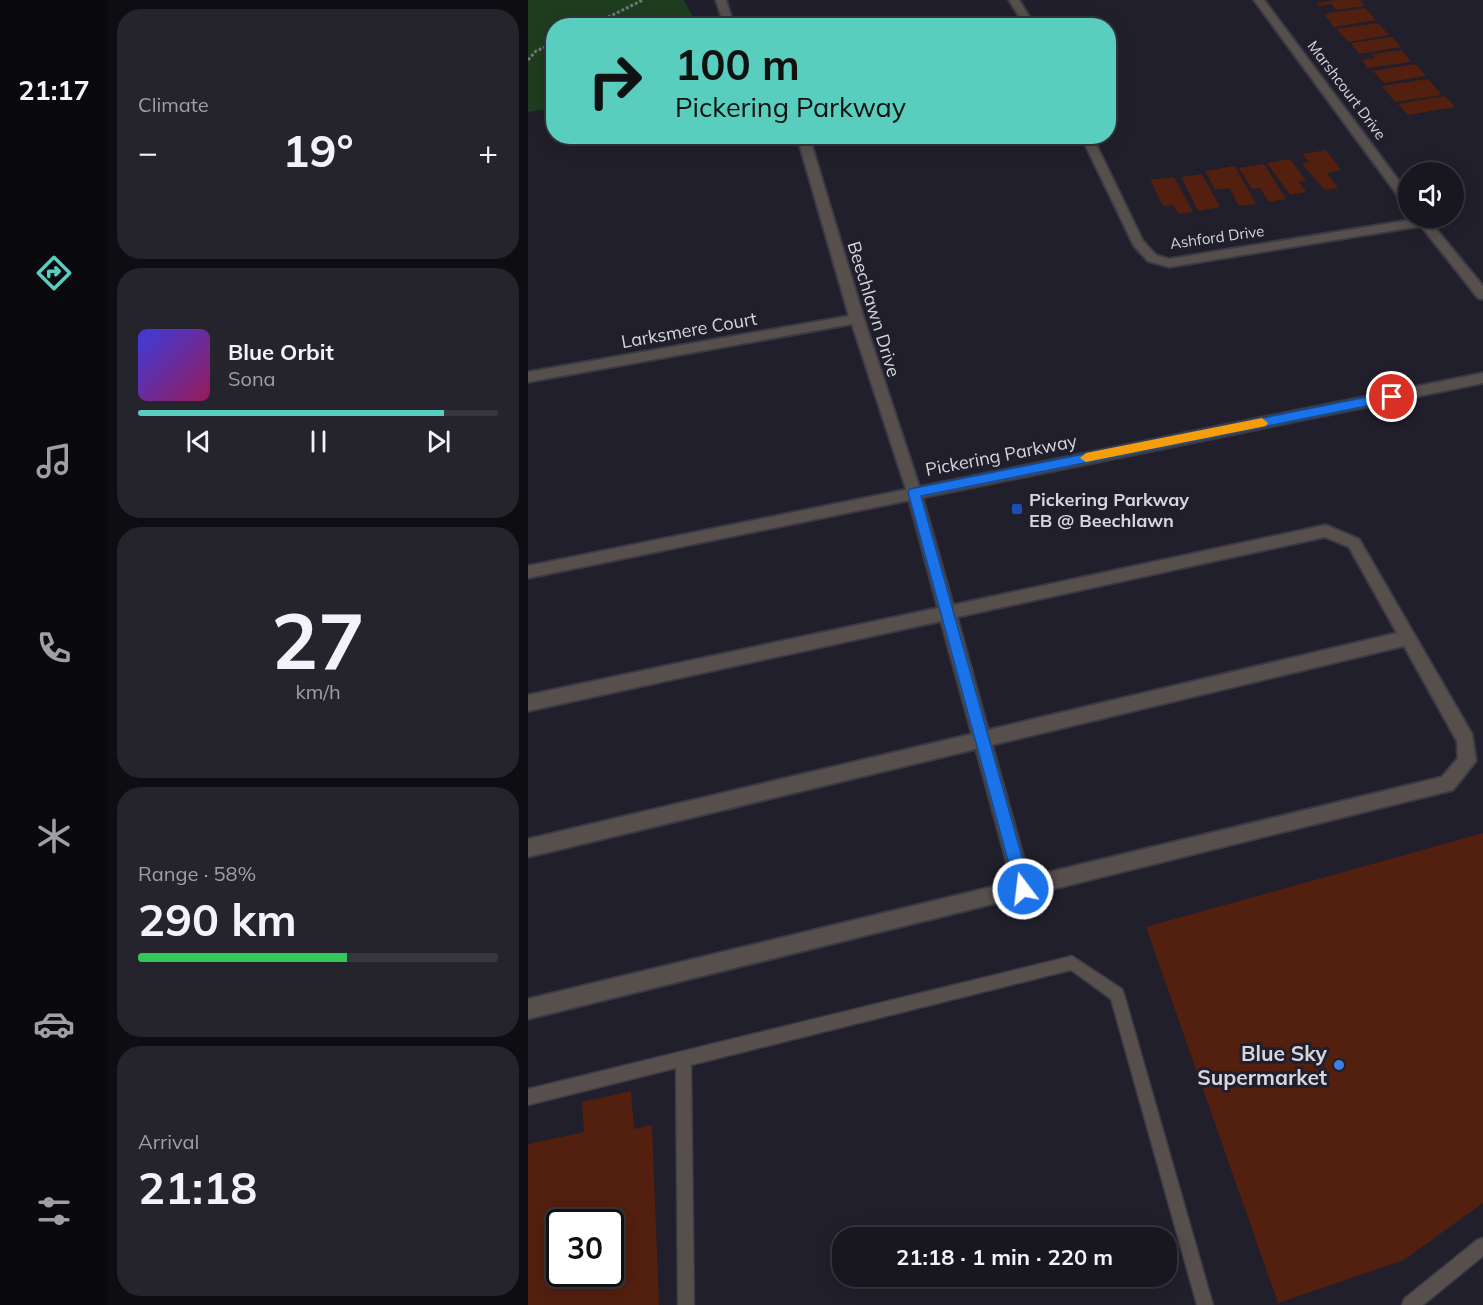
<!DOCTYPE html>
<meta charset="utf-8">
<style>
body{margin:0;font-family:Mulish,sans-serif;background:#25242d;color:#f1f3f6;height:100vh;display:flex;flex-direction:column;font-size:22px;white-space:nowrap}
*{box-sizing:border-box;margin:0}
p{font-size:20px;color:#9f9fa5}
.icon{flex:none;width:33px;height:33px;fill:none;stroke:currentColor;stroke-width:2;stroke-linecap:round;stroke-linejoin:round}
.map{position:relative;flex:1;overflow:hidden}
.drawer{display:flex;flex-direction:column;gap:9px;padding:9px;background:#0d0d12;width:420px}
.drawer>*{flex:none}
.banner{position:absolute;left:18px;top:18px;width:570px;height:126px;border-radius:24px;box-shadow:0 3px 15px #0003,0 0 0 2px #36363e;background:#59cebe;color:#111;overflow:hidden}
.tools{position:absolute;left:870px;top:162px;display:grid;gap:12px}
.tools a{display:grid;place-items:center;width:66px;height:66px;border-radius:50%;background:#181720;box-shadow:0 3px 15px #0003,0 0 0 2px #36363e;font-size:30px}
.speed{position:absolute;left:18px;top:1209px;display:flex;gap:12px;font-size:30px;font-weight:700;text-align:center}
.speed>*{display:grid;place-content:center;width:78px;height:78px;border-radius:50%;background:#181720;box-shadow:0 3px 15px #0003,0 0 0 2px #36363e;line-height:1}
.speed .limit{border:3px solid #111;border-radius:9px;background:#fff;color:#111}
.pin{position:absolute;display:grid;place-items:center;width:51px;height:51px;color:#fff;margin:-26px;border:3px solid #fff;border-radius:50%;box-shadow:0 2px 6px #0007}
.me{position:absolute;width:66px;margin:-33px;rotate:345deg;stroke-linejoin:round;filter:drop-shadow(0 0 4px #0008)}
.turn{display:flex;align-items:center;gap:21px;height:126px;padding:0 30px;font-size:27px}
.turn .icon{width:78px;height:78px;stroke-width:2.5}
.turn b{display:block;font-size:42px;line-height:51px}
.big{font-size:45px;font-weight:700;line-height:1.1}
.drawer .tile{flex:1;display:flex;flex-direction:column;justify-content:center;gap:9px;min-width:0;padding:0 21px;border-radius:24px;background:#25242d}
.drawer .dial{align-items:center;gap:0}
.dial b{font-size:78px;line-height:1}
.song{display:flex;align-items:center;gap:18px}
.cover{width:72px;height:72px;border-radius:9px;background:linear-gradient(135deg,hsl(240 70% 55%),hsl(330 70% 35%))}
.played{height:6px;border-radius:3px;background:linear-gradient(90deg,#59cebe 85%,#36363e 85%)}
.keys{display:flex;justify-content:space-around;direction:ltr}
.heat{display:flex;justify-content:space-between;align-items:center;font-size:33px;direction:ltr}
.charge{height:9px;border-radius:4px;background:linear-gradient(90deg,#34c759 58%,#36363e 0)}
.trip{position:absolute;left:304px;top:1227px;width:345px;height:60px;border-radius:24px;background:#181720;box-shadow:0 3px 15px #0003,0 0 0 2px #36363e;font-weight:700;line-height:60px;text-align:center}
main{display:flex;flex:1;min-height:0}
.dock{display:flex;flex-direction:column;width:108px;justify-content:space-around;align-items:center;background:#0a090d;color:#9f9fa5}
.dock .icon{width:42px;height:42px}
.dock .on{color:#59cebe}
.dock b{font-size:27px;color:#f1f3f6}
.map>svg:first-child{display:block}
</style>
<main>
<nav class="dock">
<b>21:17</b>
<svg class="icon on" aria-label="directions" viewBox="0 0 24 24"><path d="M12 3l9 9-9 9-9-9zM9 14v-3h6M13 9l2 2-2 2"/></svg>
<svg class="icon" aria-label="music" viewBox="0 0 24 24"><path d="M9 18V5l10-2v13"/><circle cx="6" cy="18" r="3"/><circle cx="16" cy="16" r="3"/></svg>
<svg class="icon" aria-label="phone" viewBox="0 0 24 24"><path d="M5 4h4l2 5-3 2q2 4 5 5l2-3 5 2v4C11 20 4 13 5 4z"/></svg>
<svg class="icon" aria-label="climate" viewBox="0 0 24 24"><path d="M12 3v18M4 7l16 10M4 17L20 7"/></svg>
<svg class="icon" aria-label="car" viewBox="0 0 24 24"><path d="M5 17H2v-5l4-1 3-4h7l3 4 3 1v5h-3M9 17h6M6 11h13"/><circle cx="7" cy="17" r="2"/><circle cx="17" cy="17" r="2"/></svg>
<svg class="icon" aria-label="filters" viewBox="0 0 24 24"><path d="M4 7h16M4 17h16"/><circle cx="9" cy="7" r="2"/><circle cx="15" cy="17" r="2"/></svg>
</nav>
<section class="drawer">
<div class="tile"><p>Climate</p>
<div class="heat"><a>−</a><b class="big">19°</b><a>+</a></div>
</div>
<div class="tile">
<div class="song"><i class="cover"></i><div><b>Blue Orbit</b><p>Sona</p></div></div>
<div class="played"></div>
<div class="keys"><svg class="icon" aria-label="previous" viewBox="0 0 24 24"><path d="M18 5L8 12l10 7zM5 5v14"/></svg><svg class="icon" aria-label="pause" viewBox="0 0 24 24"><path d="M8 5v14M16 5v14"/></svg><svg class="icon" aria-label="next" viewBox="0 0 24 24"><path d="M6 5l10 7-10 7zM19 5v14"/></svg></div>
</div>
<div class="tile dial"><b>27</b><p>km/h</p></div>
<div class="tile"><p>Range · 58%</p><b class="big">290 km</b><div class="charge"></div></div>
<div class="tile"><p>Arrival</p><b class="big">21:18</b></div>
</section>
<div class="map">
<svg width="955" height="1305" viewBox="0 0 955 1305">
<rect width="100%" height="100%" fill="#201f2b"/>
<path fill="#1e3d1e" d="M0 0H156L169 25 26 26 25 108 0 112Z"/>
<path fill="#531f0f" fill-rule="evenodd" d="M808 0H832L837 6 808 10 803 4 791 6 788 3Z
M837 8 848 20 806 27 796 14Z
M850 23 861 35 820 42 809 29Z
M864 37 873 47 831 54 823 43Z
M874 50 883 62 839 68 834 60 847 58 844 54Z
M887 64 898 76 856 83 845 71Z
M900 79 914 95 867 102 854 86Z
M917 96 927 107 880 115 870 104Z
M798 150 813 170 799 173 810 188 797 190 774 164 781 162 774 154Z
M762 159 778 181 771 182 778 192 762 195 739 163Z
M736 164 758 199 741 202 732 188 724 189 711 168Z
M707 166 728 204 711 206 701 188 687 190 677 171Z
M674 174 692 207 670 211 653 177Z
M646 177 665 212 650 214 645 205 635 206 622 180Z
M955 833V1203L876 1260 750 1303 618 927Z
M103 1091 106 1129 124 1125 131 1305H0V1144L56 1132 54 1102ZM32 1222H82V1274H32Z"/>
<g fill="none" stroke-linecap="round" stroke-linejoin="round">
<g stroke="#3a3944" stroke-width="3">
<path id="service" d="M544 956 594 989 596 994 685 1305H669L583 999 543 970 163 1065 166 1305H150L148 1068 0 1105V1089Z
M955 1238V1256L895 1305H874L876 1299 949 1240Z"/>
</g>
<g stroke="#3a3944" stroke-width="4">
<path id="minor" d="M188 0H198L206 26H196Z
M481 0H491L507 26H497Z
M726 0H736L880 193V205L876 204Z
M269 136H281L336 319 393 492 425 605 798 525 831 539 944 734 948 761 925 790 0 1019V999L484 882 448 749 0 857V839L444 734 413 621 0 711V695L410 608 379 492 324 324 0 382V372L321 316ZM797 537 821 547 869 633 460 730 429 617ZM876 646 929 741 930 758 914 777 501 877 464 745Z
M553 136H564L615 241 628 255 641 259 888 219 887 218H899L955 286V299L950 298 893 226 641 267 620 261 606 246Z"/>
</g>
<g stroke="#3a3944" stroke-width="4">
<path id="tertiary" d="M955 373V383L0 578V566Z"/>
</g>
<path stroke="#74737d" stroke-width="3" stroke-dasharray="3 2" stroke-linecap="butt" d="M62 26 115 0
M0 60 8 51 26 43"/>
<use href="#service" fill="#564f4c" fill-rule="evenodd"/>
<use href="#minor" fill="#564f4c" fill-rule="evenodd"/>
<use href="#tertiary" fill="#564f4c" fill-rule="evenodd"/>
</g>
<path fill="#1a73e8" stroke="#114b97" stroke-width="1.5" d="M864 392 868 394V400L393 496 503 889 501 894 495 897 489 894 380 492 382 489Z"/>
<path fill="#f59e0b" d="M734 418 740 423 738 426 558 462 552 458 558 453Z"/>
<rect fill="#1a4fb4" stroke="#201f2b" stroke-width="2" x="483" y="503" width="12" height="12" rx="3"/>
<circle fill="#3f7fe0" stroke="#201f2b" stroke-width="2" cx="811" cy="1065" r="6"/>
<g text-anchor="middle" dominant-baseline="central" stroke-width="6" stroke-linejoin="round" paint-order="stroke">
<g font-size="15" fill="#d7d6df" stroke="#201f2b">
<text transform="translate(819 90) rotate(53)">Marshcourt Drive</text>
<text transform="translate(689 237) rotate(-8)">Ashford Drive</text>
</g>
<g font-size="18" fill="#d7d6df" stroke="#201f2b">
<text transform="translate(346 309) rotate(73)">Beechlawn Drive</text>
<text transform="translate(161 330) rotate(-10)">Larksmere Court</text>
<text transform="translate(473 455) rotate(-11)">Pickering Parkway</text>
</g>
<g font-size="18" font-weight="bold" fill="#d7d6df" stroke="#201f2b" text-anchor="start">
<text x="501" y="499">Pickering Parkway<tspan x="501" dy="21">EB @ Beechlawn</tspan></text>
</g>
<g font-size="21" font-weight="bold" fill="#d7d6df" stroke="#201f2b" text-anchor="end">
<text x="799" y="1053">Blue Sky<tspan x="799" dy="24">Supermarket</tspan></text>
</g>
</g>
</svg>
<div class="tools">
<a><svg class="icon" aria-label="sound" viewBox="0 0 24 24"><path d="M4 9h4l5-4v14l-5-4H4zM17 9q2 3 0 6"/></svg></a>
</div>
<div class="speed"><div class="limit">30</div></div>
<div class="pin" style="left:864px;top:397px;background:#d93025"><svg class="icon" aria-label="arrive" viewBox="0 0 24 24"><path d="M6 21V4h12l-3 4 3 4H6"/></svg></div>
<svg class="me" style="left:495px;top:889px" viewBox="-20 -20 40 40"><circle r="17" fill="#1a73e8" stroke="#fff" stroke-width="3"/><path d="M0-11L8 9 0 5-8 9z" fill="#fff"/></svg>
<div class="trip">21:18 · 1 min · 220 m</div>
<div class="banner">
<div class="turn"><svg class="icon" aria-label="right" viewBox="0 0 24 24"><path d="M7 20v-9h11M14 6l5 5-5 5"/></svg><div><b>100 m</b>Pickering Parkway</div></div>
</div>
</div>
</main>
